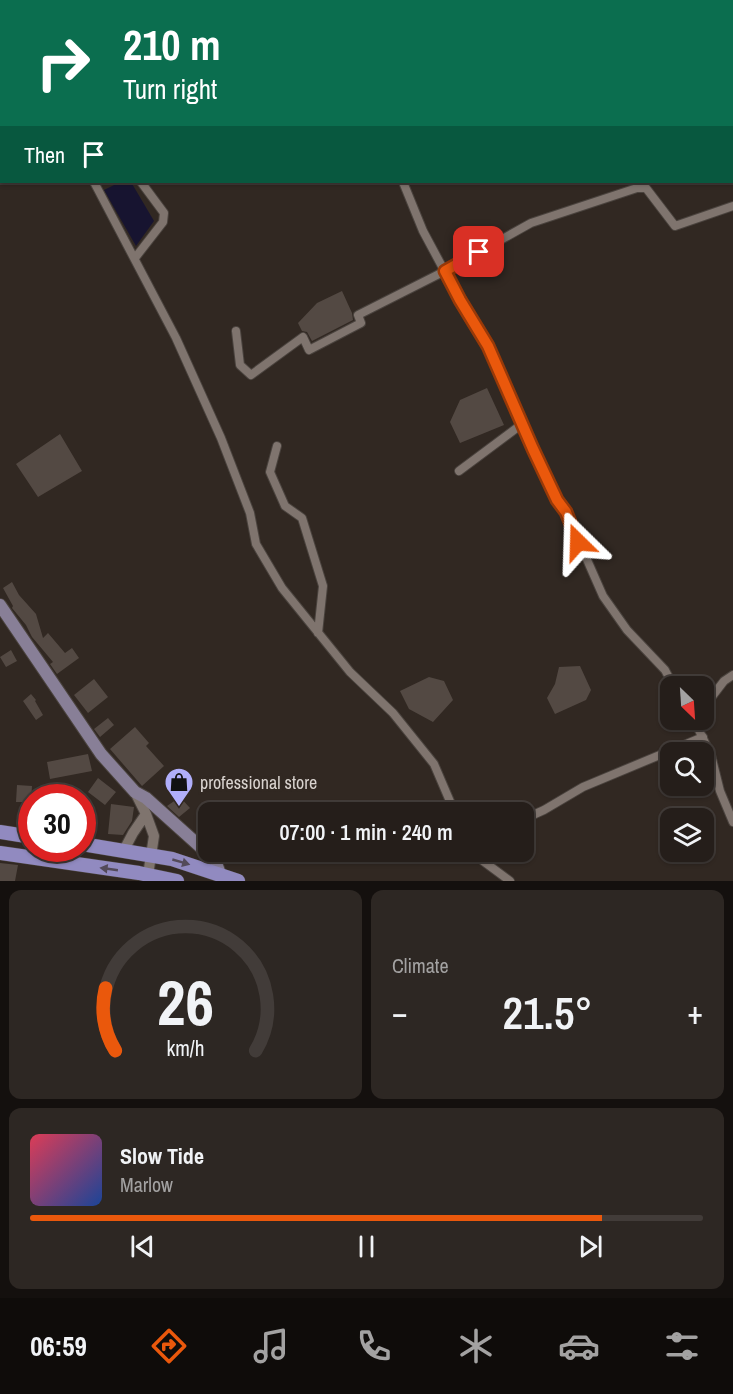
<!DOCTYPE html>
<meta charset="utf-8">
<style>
body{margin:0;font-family:"Archivo Narrow",sans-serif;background:#2d2723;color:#f1f3f6;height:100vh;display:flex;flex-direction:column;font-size:22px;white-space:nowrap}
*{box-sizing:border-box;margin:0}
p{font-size:20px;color:#a3a2a2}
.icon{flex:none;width:33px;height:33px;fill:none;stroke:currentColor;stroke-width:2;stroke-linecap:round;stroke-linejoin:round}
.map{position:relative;height:881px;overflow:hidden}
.details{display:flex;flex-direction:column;gap:9px;padding:9px;background:#14100e;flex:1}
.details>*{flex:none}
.guide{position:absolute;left:0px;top:0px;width:734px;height:183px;box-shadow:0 2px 4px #0004,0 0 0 2px #423c39;background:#0b6e4f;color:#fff;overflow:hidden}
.needle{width:39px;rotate:155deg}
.controls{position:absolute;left:660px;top:676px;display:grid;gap:12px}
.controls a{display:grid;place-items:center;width:54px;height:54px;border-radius:12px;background:#251e1a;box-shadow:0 2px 4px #0004,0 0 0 2px #423c39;font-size:30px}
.speed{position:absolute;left:18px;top:784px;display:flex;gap:12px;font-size:30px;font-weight:700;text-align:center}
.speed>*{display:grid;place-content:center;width:78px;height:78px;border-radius:50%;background:#251e1a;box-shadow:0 2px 4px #0004,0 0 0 2px #423c39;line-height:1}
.speed .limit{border:9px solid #d22;background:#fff;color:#111}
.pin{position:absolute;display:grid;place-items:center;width:51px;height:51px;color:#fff;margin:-26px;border-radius:12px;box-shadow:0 3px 9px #0006}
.me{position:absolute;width:66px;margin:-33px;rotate:338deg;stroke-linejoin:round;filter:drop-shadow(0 0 4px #0008)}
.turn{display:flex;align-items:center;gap:21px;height:126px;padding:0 24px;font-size:27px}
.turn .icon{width:78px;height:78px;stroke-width:2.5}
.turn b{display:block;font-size:42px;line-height:51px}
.then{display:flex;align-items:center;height:57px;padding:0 24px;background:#0003;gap:12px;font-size:22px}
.big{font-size:45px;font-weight:600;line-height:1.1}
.details .widget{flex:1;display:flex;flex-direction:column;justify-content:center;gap:9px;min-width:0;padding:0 21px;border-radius:12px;background:#2d2723}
.details .dial{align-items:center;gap:0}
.dial svg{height:156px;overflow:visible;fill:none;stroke:#423c39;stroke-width:7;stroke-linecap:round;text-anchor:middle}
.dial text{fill:#f1f3f6;stroke:none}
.song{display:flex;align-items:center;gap:18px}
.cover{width:72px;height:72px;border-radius:9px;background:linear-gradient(135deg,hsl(350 70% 55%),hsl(220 70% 35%))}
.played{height:6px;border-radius:3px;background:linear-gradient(90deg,#ea580c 85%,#423c39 85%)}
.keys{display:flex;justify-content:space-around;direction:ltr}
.heat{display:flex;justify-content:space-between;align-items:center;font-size:33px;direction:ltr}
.details .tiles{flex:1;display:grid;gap:9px;grid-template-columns:1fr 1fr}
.widget:last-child{grid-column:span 2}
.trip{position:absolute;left:198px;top:802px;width:336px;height:60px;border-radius:12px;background:#251e1a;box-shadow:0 2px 4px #0004,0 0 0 2px #423c39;font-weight:600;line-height:60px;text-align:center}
.dock{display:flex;height:96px;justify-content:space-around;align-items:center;background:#0f0c0a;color:#a3a2a2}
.dock .icon{width:42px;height:42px}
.dock .current{color:#ea580c}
.dock b{font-size:27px;color:#f1f3f6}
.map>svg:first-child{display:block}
</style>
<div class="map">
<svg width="733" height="881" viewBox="0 0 733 881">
<rect width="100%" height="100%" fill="#312822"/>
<path fill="#171430" d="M120 182H131L154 221 136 246 104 190Z"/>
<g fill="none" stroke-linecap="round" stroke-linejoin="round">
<path stroke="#171430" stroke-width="3" d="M656 0 657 2
M732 86 733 87"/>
</g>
<path fill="#534943" d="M342 291 352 313 353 320 312 341 307 332 302 331 298 323 317 303Z
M487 388 504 425 460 443 450 422 460 400Z
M60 434 82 471 38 497 16 464Z
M12 582 19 595 36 614 43 638 48 633 65 653 72 648 79 658 57 674 50 664 53 662 32 637 26 625 12 608 13 606 3 588Z
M11 650 17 661 6 667 0 657Z
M580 666 591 690 586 700 555 714 547 698 555 684 559 667Z
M429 677 444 681 453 700 433 722 409 709 400 691Z
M94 679 108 697 88 713 74 695Z
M31 694 36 700 35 701 43 715 36 720 23 701Z
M108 718 114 725 100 737 94 729Z
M135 727 149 743 146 746 164 766 142 786 110 749Z
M88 754 92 771 50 779 47 762Z
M98 778 116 792 105 805 88 792Z
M17 785 32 786 31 802H16Z
M180 797 190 808 179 817 167 806Z
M111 804 134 807 132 821 123 835 108 834Z
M203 824 208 826V839L196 832Z
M0 863 18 865 15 881H0Z"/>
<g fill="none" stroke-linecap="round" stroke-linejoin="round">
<g stroke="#4a433e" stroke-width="10">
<path id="minor" d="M110 0 112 2
M272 0V2
M644 0 645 2
M65 2 66 0
M732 93 733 94
M0 139 2 140
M94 182 176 338 221 438 250 513 256 544 282 588 350 672 393 713 434 764 455 813
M403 182 423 231 460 300 488 346 533 449 557 500 566 512 603 596 627 630 665 670 674 687
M135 258 163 222 164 213 141 182
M236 331 240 365 251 375 303 337 309 350 361 323 358 315 445 271 531 223 637 188H646L675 226 733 206
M277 446 270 472 285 506 302 518 323 586 318 633
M459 471 522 424
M704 707 724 681 733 675
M694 720 711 755 720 791 733 822
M524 819 544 810 583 787 703 737
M478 852 483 861 510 881"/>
</g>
<g stroke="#4a433e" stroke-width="12">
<path id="tertiary" d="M135 792 146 814 154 836 148 875
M124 850 133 833 146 814"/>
</g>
<g stroke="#4a433e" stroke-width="14">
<path id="secondary" d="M0 605 101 754 135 792 146 798 215 860 220 874"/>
</g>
<g stroke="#4a433e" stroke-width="15">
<path id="primary" d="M0 832 32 837
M82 844 172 859 238 881
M0 853 139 873 177 881"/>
</g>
<use href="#minor" stroke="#7f746e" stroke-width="8"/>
<use href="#tertiary" stroke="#7f746e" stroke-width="10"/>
<use href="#secondary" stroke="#887f97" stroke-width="12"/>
<use href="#primary" stroke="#918ac0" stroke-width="14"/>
</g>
<defs><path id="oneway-solid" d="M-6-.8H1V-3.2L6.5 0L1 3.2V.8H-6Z" transform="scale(1.5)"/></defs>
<g fill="#534a59">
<use href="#oneway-solid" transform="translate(181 862) rotate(16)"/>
<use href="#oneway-solid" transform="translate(109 869) rotate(-172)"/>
</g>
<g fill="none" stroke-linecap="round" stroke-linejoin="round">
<g stroke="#983908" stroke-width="15">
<path id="route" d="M479 252 445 271 460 300 488 346 533 449 557 500 566 512 578 542"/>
</g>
<use href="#route" stroke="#ea580c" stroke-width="10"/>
</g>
<defs>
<g id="shop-pin" transform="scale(1.5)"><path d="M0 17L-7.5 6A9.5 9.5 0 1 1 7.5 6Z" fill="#b0aefa" stroke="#312822"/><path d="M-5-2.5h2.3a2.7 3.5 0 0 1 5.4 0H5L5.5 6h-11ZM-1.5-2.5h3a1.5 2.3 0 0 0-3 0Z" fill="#111"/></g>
</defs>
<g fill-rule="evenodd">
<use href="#shop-pin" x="179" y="782"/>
</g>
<g text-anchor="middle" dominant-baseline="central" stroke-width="6" stroke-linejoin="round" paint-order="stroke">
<g font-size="18" fill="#d9d3cf" stroke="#312822" text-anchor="start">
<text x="200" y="782">professional store</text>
</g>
</g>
</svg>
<div class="controls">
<a><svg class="needle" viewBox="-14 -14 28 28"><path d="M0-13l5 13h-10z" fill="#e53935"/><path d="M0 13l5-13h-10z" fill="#a3a2a2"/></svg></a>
<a><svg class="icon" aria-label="search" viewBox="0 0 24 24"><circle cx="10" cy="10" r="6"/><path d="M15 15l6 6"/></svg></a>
<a><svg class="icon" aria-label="layers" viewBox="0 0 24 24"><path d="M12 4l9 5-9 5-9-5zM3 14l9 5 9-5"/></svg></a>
</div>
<div class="speed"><div class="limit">30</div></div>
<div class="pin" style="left:479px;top:252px;background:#d93025"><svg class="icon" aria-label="arrive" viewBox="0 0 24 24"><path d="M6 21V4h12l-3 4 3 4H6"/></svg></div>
<svg class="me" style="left:578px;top:542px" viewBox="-20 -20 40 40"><path d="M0-17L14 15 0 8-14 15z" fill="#ea580c" stroke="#fff" stroke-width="4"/></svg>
<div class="trip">07:00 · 1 min · 240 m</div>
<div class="guide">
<div class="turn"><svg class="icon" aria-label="right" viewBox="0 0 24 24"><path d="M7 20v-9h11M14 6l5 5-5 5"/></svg><div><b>210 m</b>Turn right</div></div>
<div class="then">Then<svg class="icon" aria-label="arrive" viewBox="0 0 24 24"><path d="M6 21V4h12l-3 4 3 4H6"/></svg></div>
</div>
</div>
<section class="details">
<div class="tiles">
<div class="widget dial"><svg viewBox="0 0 100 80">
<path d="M14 69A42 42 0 1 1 86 69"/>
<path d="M14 69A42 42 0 0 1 9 37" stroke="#ea580c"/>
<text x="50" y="56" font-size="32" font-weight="700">26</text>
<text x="50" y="72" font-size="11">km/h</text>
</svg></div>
<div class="widget"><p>Climate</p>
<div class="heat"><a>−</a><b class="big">21.5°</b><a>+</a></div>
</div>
<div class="widget">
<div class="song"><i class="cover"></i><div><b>Slow Tide</b><p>Marlow</p></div></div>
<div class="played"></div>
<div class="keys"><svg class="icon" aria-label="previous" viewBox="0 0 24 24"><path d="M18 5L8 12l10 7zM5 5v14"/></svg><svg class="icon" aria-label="pause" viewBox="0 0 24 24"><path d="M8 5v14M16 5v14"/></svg><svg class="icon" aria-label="next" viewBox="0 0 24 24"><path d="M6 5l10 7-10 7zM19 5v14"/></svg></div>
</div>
</div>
</section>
<nav class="dock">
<b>06:59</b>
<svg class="icon current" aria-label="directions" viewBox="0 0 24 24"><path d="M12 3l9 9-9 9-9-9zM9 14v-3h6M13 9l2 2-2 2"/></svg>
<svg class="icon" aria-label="music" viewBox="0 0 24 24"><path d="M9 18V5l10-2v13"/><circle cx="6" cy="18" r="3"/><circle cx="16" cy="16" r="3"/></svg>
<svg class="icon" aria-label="phone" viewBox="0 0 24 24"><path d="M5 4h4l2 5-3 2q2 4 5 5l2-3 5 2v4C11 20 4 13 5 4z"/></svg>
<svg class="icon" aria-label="climate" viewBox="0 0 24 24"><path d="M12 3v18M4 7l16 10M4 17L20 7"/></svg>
<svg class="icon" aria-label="car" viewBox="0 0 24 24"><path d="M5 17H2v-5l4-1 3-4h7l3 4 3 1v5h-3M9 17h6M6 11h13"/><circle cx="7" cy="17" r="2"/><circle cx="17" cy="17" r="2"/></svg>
<svg class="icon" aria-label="filters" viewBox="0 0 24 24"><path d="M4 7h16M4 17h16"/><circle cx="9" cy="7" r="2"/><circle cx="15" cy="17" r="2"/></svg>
</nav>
